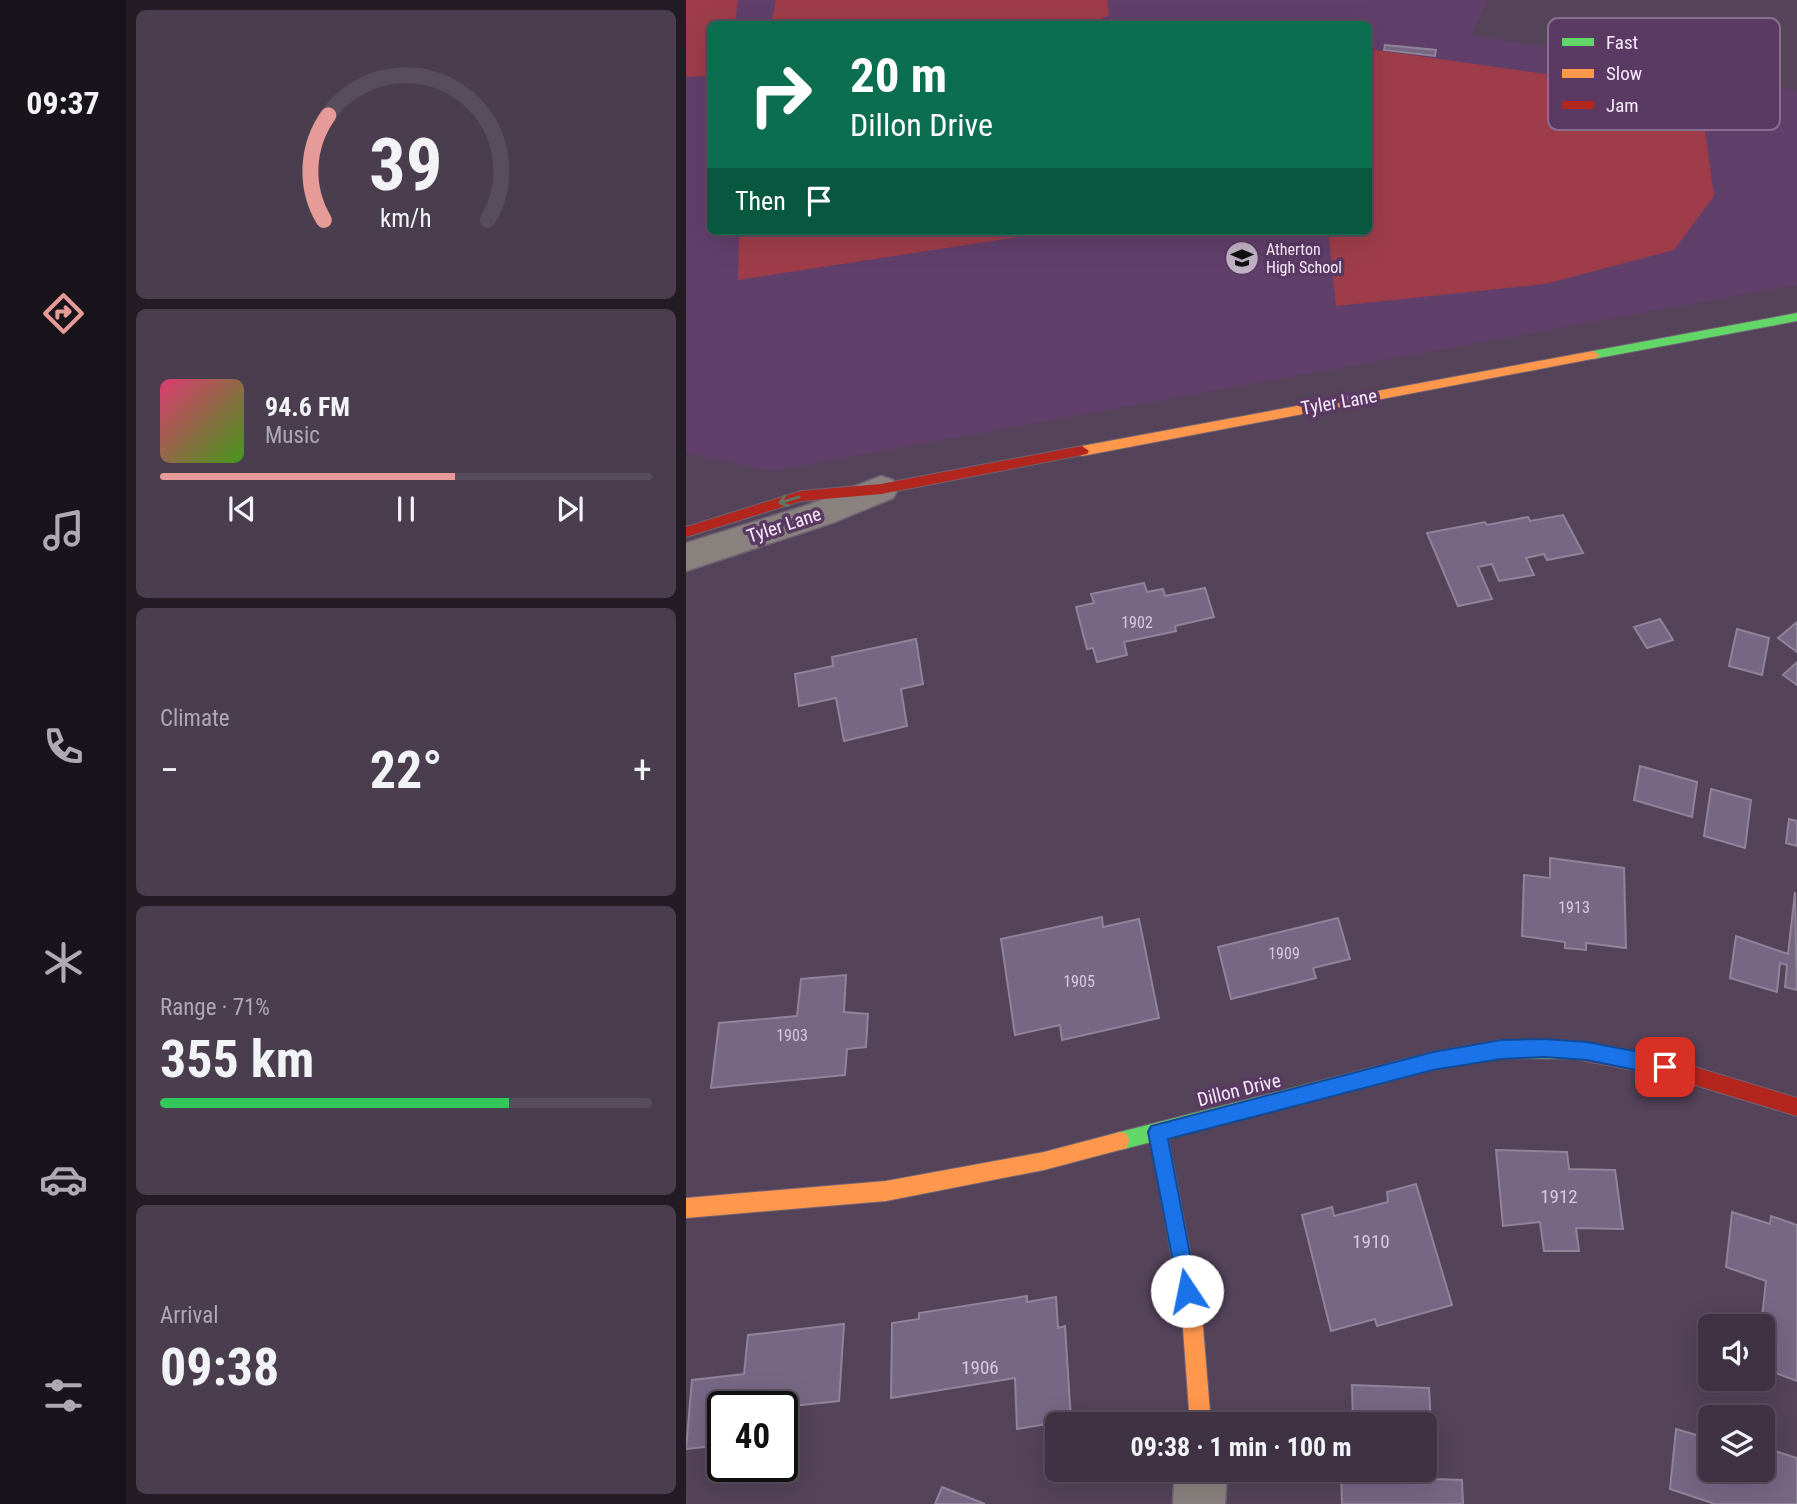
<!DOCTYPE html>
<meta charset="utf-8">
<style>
body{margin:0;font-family:"Roboto Condensed",sans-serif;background:#4a3e4e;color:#f1f3f6;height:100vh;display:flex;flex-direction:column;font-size:26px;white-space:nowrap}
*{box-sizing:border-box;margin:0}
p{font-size:23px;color:#adaab2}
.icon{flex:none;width:38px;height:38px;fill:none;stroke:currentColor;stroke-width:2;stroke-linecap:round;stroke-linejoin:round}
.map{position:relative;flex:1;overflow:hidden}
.sheet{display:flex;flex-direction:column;gap:10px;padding:10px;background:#231c25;width:560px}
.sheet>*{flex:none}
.banner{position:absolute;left:21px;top:21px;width:665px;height:214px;border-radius:10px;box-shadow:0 7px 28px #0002,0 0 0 2px #584d5c;background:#0b6e4f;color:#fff;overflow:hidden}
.controls{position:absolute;left:1012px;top:1314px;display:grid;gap:14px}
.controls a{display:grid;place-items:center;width:77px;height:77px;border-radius:10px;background:#3f3243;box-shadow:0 7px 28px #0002,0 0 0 2px #584d5c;font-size:35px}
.speed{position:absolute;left:21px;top:1391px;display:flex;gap:14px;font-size:35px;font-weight:700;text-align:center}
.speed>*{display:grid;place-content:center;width:91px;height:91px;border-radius:50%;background:#3f3243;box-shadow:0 7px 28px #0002,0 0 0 2px #584d5c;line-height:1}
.speed .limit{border:4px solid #111;border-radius:10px;background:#fff;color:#111}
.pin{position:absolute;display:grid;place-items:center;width:60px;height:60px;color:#fff;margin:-30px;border-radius:14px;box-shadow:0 4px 10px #0006}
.me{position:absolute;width:77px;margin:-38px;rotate:349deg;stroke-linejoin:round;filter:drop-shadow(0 0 5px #0008)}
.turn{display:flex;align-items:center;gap:24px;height:147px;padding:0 28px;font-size:32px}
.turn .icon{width:91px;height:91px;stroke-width:2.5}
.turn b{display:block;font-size:49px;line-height:60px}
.then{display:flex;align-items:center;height:66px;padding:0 28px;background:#0003;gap:14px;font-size:26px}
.big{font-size:52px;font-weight:700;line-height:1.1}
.sheet .card{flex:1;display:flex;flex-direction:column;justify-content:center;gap:10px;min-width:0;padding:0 24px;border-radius:10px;background:#4a3e4e}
.sheet .dial{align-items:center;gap:0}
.dial svg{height:182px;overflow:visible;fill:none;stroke:#584d5c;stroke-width:7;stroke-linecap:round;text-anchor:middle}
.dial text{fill:#f1f3f6;stroke:none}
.song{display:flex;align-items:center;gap:21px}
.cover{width:84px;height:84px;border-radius:10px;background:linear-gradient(135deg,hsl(340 70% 55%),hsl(100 70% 35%))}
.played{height:7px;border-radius:4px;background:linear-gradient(90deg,#e69b98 60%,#584d5c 60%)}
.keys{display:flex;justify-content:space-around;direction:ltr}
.heat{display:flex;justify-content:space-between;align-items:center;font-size:38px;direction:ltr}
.charge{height:10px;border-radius:5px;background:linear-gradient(90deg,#34c759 71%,#584d5c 0)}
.trip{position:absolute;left:359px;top:1412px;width:392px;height:70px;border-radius:10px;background:#3f3243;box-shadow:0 7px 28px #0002,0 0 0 2px #584d5c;font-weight:700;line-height:70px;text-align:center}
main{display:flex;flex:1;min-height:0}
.dock{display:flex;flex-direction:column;width:126px;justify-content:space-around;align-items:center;background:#19141b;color:#adaab2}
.dock .icon{width:49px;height:49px}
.dock .active{color:#e69b98}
.dock b{font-size:32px;color:#f1f3f6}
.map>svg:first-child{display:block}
</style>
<main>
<nav class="dock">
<b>09:37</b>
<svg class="icon active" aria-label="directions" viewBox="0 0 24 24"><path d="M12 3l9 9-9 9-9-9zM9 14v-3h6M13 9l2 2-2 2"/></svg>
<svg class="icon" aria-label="music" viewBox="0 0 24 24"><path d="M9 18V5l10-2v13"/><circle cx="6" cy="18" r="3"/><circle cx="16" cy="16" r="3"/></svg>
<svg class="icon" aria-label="phone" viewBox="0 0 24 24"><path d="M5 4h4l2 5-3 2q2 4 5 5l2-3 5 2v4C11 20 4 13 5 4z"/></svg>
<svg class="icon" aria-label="climate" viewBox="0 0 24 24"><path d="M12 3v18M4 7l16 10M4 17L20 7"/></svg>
<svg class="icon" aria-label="car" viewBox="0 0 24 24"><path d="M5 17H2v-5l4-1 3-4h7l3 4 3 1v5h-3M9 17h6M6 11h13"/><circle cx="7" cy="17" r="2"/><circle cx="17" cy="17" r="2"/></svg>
<svg class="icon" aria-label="filters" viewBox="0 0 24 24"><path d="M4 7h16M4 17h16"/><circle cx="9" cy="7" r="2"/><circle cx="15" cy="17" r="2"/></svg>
</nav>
<section class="sheet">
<div class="card dial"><svg viewBox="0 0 100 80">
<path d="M14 69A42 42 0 1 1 86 69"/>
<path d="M14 69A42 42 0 0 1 16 23" stroke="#e69b98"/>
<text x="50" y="56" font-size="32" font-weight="700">39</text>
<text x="50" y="72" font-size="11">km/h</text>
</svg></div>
<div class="card">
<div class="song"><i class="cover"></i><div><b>94.6 FM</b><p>Music</p></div></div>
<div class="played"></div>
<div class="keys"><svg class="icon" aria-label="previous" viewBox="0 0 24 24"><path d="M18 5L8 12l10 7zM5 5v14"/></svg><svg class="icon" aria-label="pause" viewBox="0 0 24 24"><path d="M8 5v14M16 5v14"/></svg><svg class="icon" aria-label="next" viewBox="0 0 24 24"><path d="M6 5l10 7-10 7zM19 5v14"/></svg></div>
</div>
<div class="card"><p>Climate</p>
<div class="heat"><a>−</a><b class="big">22°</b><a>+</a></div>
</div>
<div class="card"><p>Range · 71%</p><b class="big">355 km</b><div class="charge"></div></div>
<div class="card"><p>Arrival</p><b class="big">09:38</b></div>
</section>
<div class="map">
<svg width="1111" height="1504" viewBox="0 0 1111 1504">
<rect width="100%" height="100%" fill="#544359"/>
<path fill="#613f6b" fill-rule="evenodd" d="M0 0H801L786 35 1111 90V285L86 471 0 453ZM24 24H682V231H24Z"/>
<path fill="#9e3d49" d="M0 0H52L49 24H24V76L0 77Z
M90 0H421L423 15 406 24H85Z
M683 49 1014 96 1028 196 988 250 859 284 650 306 642 231H682Z
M53 231H371L52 280Z"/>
<path fill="#766785" stroke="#8f8499" stroke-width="2" d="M699 45 750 50 749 56 698 50Z
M877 515 897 553 861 560 858 554 840 558 848 575 813 581 806 564 792 567 806 599 772 606 741 533 799 522 801 525 842 517 844 521Z
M458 583 461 592 477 589 479 596 519 588 528 617 489 626 490 631 486 632 438 642 441 655 411 662 407 648 401 649 390 607 408 603 405 594Z
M974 619 987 640 961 648 948 627Z
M1111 622V652L1092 638Z
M1051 629 1083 638 1076 675 1043 666Z
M230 639 237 684 215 689 221 726 158 741 150 698 113 706 109 674 147 666 146 657Z
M1111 662V685L1097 675Z
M954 766 1011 782 1006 817 948 800Z
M1025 789 1065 800 1059 848 1018 836Z
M1103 819 1111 821V846L1100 843Z
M864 858 938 868 940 948 900 943V950L891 949 879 948V942L836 936 838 875 864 878Z
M1109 892 1111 990 1099 987 1101 965 1094 963 1091 992 1044 978 1050 936 1102 954Z
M416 917 417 927 453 919 473 1018 376 1040 374 1025 329 1035 315 939Z
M652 918 664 959 627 968 630 978 545 999 532 947Z
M160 975 158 1012 182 1014 180 1047 161 1049 159 1075 25 1088 33 1023 111 1016 115 979Z
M810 1150 881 1152 883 1169 929 1170 937 1229 890 1228 893 1251H858L854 1222 817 1226Z
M730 1184 766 1305 691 1326 689 1319 645 1331 616 1215 646 1207 648 1216 702 1202 701 1192Z
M1046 1212 1084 1224 1085 1216 1111 1225V1381L1076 1368 1075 1326 1080 1281 1040 1267Z
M341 1296V1302L370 1297 372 1328 379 1326 385 1420 331 1429 329 1378 205 1398 206 1323 233 1319V1313Z
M158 1324 153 1401 96 1407H37V1445L0 1449 6 1380 58 1374 62 1335Z
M666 1385 743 1388 748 1479 776 1480 777 1504H656L655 1475H668V1470H738V1424H667Z
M990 1429 1024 1439V1470H1076V1447L1111 1458V1504H1029L984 1489Z
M256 1487 299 1504H249Z"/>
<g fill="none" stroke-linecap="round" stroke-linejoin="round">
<g stroke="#716375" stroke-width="3">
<path id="street" d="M195 476 207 480 212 489 207 498 146 523 0 571V543L122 505Z
M489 1470H541L539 1504H487Z"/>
</g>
<g stroke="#716375" stroke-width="2">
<path id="fast" d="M1111 313V321L907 359 901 355 907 351Z
M815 1040 889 1041 895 1044 898 1050 895 1056 889 1059 815 1058 747 1070 434 1150 427 1148 425 1141 427 1134 434 1132 747 1052Z"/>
</g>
<g stroke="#716375" stroke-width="2">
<path id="slow" d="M907 351 913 355 911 358 396 456 389 451 396 446Z
M472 1123 479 1125 481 1132 516 1315 525 1424H504L496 1315 463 1132 465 1125Z
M434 1132 441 1134 443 1141 441 1148 358 1170 200 1201 0 1218V1198L200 1181 358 1152Z"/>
</g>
<g stroke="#716375" stroke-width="2">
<path id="jam" d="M396 446 403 451 401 454 195 494 115 501 0 537V527L115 491 195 484Z
M889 1041 979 1058 1111 1098V1116L979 1076 889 1059 883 1056 880 1050 883 1044Z"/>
</g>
<use href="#street" fill="#89827f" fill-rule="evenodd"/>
<use href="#fast" fill="#63d668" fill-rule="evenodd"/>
<use href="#slow" fill="#ff974d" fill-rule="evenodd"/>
<use href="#jam" fill="#b3261e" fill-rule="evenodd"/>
</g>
<defs><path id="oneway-shaft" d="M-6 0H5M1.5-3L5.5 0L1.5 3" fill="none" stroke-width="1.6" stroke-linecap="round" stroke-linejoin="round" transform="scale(1.75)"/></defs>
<use stroke="#5e7865" href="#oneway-shaft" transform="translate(103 500) rotate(163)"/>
<path fill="#1a73e8" stroke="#114b97" stroke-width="2" d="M858 1039 901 1042 979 1057 986 1060 989 1067 986 1073 979 1076 901 1060 858 1057 815 1059 747 1070 482 1139 511 1291 508 1298 501 1301 494 1298 462 1132 465 1126 747 1052 815 1040Z"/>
<defs>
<g id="school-disc" transform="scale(1.75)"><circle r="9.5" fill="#bfb0c4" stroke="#5a3963"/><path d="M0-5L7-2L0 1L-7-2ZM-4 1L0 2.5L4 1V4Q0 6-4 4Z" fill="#111"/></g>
</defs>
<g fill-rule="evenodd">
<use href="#school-disc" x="556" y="258"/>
</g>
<g text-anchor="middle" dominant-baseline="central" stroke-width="7" stroke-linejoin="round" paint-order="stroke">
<g font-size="16" fill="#f9eafe" stroke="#5a3963" text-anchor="start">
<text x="580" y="249">Atherton<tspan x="580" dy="18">High School</tspan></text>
</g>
<g font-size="16" fill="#d8c9e0">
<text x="451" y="622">1902</text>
<text x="888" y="907">1913</text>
<text x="598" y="953">1909</text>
<text x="393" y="981">1905</text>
<text x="106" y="1035">1903</text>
</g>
<g font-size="19" fill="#f9eafe" stroke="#5a3963">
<text transform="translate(653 402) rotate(-10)">Tyler Lane</text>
<text transform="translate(98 525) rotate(-18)">Tyler Lane</text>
<text transform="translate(553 1090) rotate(-14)">Dillon Drive</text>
</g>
<g font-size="19" fill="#d8c9e0">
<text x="873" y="1196">1912</text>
<text x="685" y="1241">1910</text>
<text x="294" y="1367">1906</text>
</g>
</g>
<rect x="862" y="18" width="232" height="112" rx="10" fill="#5a3963" stroke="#8a6e92" stroke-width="2"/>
<rect x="876" y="38" width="32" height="8" fill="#63d668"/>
<rect x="876" y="69" width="32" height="9" fill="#ff974d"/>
<rect x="876" y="101" width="32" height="8" fill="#b3261e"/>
<g font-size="19" fill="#f9eafe">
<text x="920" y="49">Fast</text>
<text x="920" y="80">Slow</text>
<text x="920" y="112">Jam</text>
</g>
</svg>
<div class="controls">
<a><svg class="icon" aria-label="sound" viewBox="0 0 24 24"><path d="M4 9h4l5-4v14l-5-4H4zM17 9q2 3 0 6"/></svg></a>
<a><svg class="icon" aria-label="layers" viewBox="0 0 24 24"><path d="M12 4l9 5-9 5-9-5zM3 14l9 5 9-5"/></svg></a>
</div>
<div class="speed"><div class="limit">40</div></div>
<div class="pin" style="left:979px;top:1067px;background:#d93025"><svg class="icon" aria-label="arrive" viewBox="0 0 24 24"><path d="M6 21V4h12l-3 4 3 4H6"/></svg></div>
<svg class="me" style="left:501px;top:1291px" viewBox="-20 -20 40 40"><circle r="19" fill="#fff"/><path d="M0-13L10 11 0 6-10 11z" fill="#1a73e8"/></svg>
<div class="trip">09:38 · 1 min · 100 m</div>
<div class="banner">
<div class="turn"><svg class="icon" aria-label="right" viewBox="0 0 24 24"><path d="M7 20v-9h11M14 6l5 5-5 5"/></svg><div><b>20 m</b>Dillon Drive</div></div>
<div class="then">Then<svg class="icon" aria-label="arrive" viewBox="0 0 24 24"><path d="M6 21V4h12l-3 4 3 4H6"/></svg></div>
</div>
</div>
</main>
